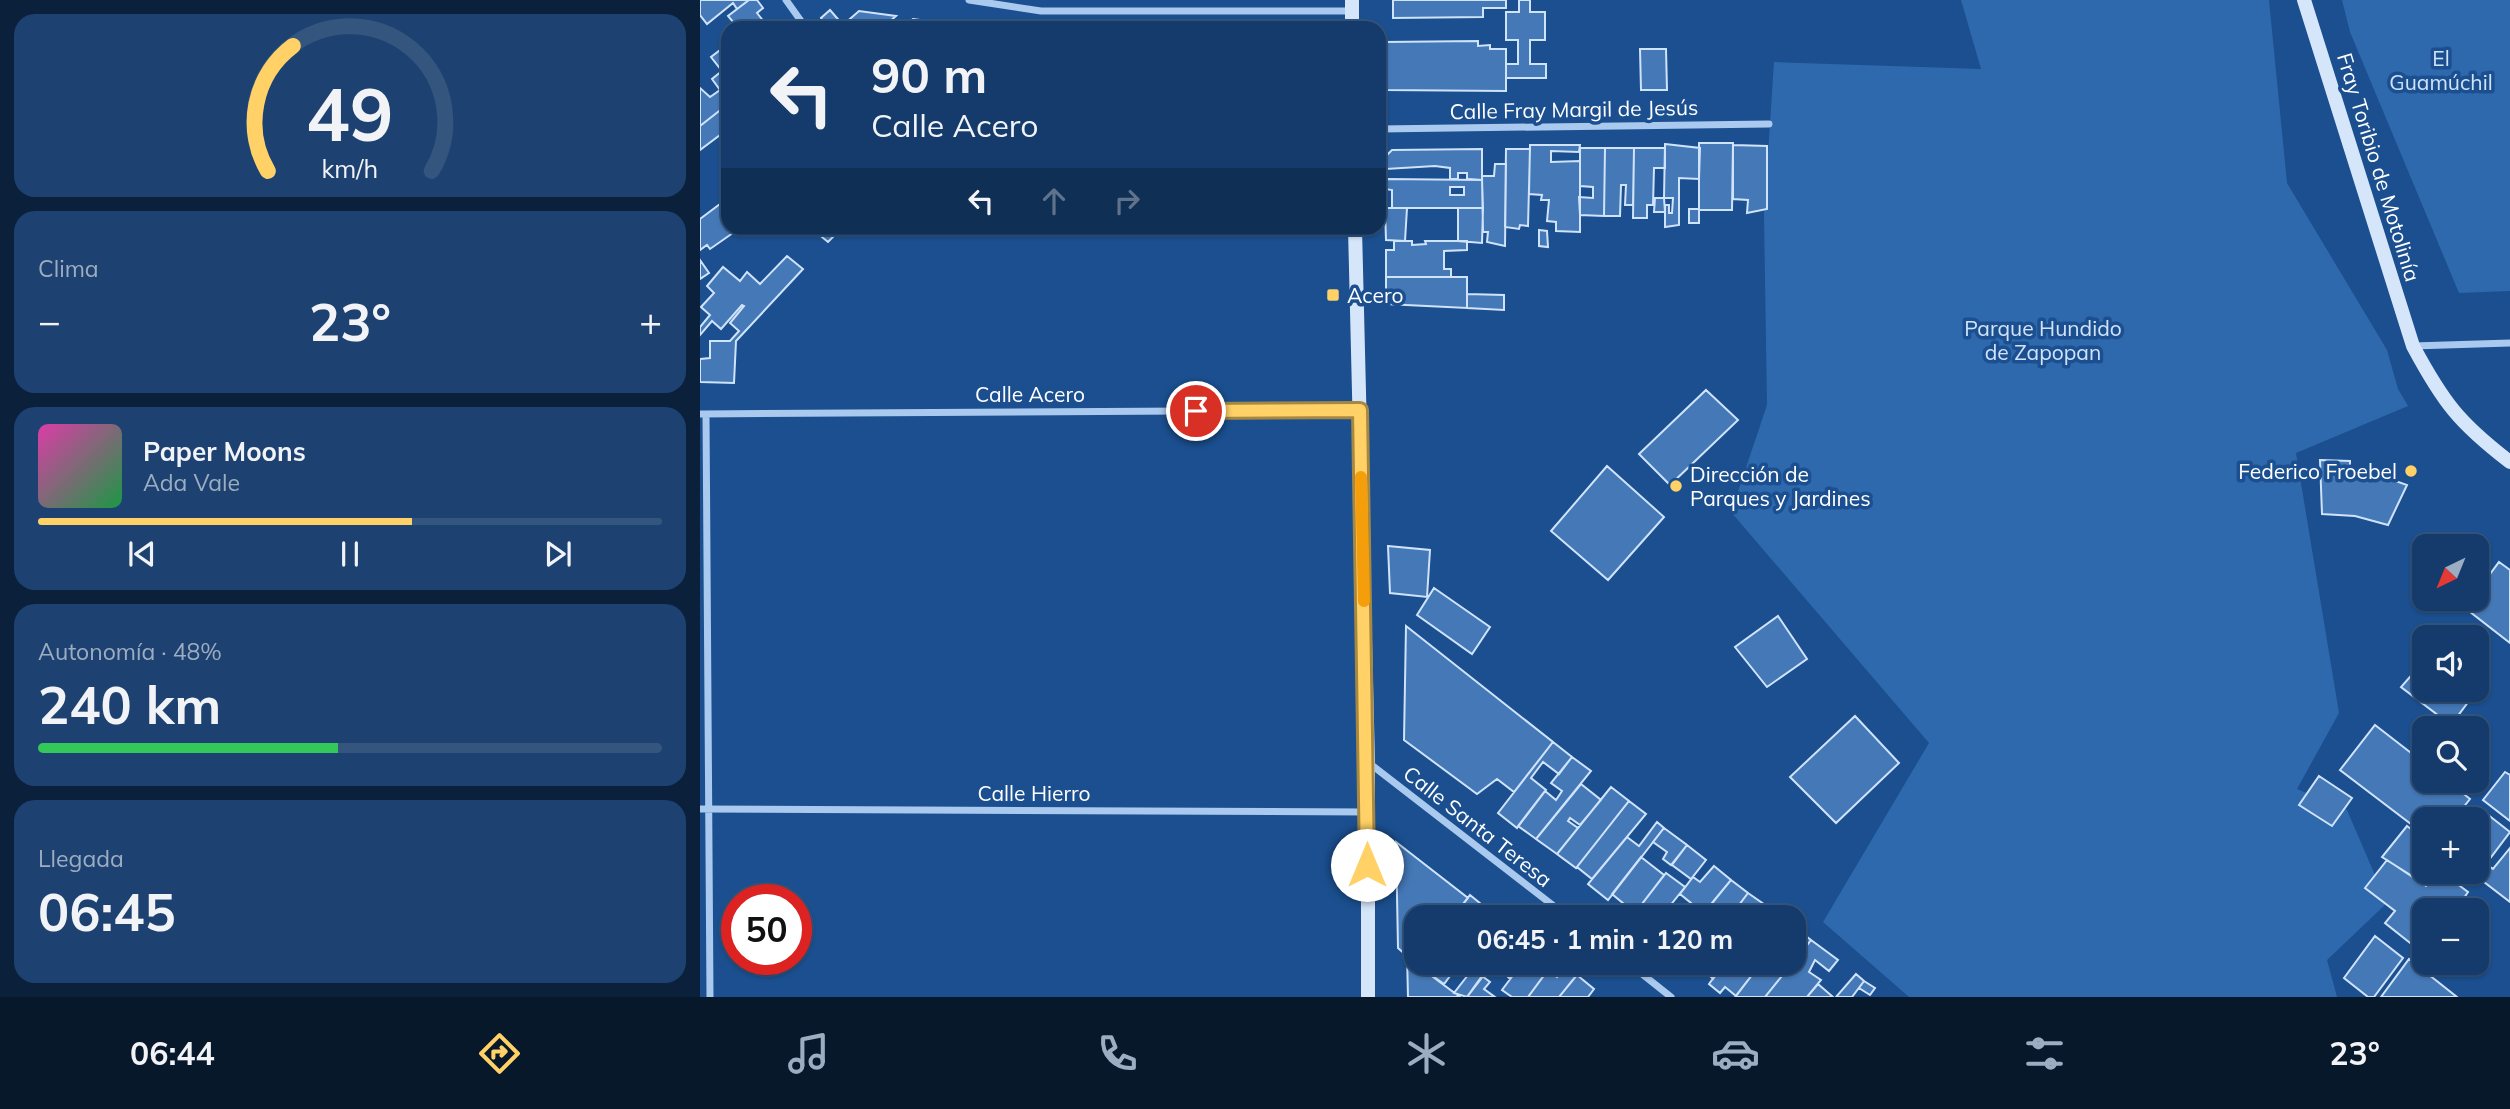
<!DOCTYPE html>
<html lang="es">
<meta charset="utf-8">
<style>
body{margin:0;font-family:Mulish,sans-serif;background:#1d4271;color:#f1f3f6;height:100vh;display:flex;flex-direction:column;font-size:26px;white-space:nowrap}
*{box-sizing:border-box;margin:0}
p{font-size:23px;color:#9dadc1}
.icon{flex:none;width:38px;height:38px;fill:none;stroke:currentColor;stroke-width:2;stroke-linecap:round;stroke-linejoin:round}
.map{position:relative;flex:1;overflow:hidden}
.side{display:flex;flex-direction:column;gap:14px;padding:14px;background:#0b203b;width:700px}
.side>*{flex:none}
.banner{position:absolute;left:21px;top:21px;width:665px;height:214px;border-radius:21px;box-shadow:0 2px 5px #0004,0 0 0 2px #33557e;background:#143b6b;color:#f1f3f6;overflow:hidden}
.needle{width:46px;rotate:223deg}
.tools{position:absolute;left:1712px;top:534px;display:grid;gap:14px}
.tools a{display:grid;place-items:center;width:77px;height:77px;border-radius:14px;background:#143b6b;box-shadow:0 2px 5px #0004,0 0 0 2px #33557e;font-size:35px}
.speed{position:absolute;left:21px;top:884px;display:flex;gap:14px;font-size:35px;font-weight:700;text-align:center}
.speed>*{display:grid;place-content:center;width:91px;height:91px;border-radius:50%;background:#143b6b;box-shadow:0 2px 5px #0004,0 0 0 2px #33557e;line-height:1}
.speed .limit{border:10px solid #d22;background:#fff;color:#111}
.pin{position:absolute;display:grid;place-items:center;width:60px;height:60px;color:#fff;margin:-30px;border:4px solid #fff;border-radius:50%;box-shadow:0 2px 7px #0007}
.me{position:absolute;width:77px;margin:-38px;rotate:0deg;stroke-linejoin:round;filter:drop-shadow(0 0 5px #0008)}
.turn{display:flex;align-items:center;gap:24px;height:147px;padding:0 35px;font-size:32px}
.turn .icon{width:91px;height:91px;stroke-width:2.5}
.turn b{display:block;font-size:49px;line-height:60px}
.lanes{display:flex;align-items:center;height:66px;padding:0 35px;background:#0003;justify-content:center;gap:35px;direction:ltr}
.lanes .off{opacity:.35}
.big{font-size:52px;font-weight:700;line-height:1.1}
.side .tile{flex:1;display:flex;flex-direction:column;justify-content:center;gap:10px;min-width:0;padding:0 24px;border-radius:21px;background:#1d4271}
.side .dial{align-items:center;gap:0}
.dial svg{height:182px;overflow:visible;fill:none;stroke:#33557e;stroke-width:7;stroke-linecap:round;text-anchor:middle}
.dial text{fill:#f1f3f6;stroke:none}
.song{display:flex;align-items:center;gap:21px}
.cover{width:84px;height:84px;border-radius:10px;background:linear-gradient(135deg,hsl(320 70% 55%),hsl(140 70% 35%))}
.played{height:7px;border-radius:4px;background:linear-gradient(90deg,#ffd166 60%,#33557e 60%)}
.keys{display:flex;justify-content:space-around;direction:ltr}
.heat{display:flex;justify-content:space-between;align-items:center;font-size:38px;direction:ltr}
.charge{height:10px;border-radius:5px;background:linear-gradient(90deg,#34c759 48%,#33557e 0)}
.trip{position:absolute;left:704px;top:905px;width:402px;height:70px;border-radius:21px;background:#143b6b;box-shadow:0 2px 5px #0004,0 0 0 2px #33557e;font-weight:700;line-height:70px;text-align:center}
.dock{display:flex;height:112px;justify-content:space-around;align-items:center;background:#08182b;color:#9dadc1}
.dock .icon{width:49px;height:49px}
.dock .current{color:#ffd166}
.dock b{font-size:32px;color:#f1f3f6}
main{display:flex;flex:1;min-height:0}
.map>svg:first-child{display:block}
</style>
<main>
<section class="side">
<div class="tile dial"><svg viewBox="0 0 100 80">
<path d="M14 69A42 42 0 1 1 86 69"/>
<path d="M14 69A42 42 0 0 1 25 14" stroke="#ffd166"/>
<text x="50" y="56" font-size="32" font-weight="700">49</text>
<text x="50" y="72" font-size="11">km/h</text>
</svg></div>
<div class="tile"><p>Clima</p>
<div class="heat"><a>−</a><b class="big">23°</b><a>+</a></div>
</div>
<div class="tile">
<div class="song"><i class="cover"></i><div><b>Paper Moons</b><p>Ada Vale</p></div></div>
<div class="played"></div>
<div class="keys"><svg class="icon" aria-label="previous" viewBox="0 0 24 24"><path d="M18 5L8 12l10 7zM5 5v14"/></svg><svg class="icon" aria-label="pause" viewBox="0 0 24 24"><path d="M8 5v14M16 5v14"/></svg><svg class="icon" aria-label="next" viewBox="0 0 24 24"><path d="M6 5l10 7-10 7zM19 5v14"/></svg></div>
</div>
<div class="tile"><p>Autonomía · 48%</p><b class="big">240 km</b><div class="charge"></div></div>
<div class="tile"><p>Llegada</p><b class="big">06:45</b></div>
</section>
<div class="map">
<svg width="1810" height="997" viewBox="0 0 1810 997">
<rect width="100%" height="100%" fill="#1b4f8f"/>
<path fill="#2e69ad" d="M1261 0H1569L1587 183 1687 350 1698 389 1708 406 1596 453 1639 713 1597 789 1647 810 1687 903 1627 960 1637 997H1209L1123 922 1229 743 1031 512 1067 405 1064 215 1074 62 1281 69Z
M1642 0H1810V291L1759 293 1650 32Z"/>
<path fill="#4478b7" stroke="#cfe3fa" stroke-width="2" fill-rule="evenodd" d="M0 0H49L37 9 33 3 7 24 0 15Z
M49 0H57L63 8 57 13 69 28H38L28 16Z
M693 0H806V8H783V17L693 18Z
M819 0H830V12H845V40H830V64H846V78H806V64H818V40H806V12H819Z
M130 10 143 25 159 11 196 16 187 24 190 28H128L121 18Z
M213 19 262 26 202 28Z
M778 41V46L790 45V49H806V91L684 90V42Z
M28 44V66L22 71 11 57Z
M940 49H966L967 90H941Z
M28 66V104L0 126V88L10 97 20 90 12 79Z
M28 104V129L0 150V126Z
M999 143H1033L1032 210H999Z
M965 144 1000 148 999 179 979 178V225L965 227V205H969V213H972L973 198H964Z
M830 145H880L879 152 851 151V162L880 161V232L856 231V222L847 221 849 200H841L842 195 829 194Z
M1033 145 1067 146V209L1047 213 1048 200 1033 199Z
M880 148H905L904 216 880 215 879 197 893 198V187L880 186Z
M905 148H934L933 205H925L926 185H921L920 216H904Z
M934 148H965V168H954L953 205H947V218H933Z
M782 149V180L767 179V173H758V179H750V168L735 166 686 169 685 157 692 150Z
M806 149H830L828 226 820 225 819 229 805 227Z
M795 164H806L805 246 787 242 788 232H783L782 176H794Z
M686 179 782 180 783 208H692V190L685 189ZM750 187H764V195H750Z
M28 198V228H40L10 249 7 245 0 250V219Z
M955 198H964L965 212H954Z
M685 208H707L705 241 686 240Z
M758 208H783L782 243 758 241Z
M989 209H999V223H989Z
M111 228H142L128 242Z
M839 230 847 231 848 247 839 246Z
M694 241H712V245L726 244 725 241H767V250L744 251V269H751V277H686V250H694Z
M87 256 103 269 36 341 34 383 0 382V359L10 358V341H30L39 331 30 323 44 306 42 305 21 329 12 321 0 335V327L10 315 1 307 14 293 7 286 23 267 40 281 47 272 60 284Z
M0 260 9 273 0 279Z
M686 277H767V308L686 304Z
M767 294 804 295V310L767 308Z
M1006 390 1038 420 970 485 939 454Z
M1620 460 1650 461V472L1679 475 1707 485 1688 525 1655 516 1622 514Z
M907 466 964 517 908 580 851 531Z
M688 546 730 550 727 597 690 593Z
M1799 562 1810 570V643L1765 608 1772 598H1776V593Z
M734 588 790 627 772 654 717 615Z
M1078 616 1107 659 1067 687 1035 647Z
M706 626 853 742 814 792 797 779 777 794 704 740Z
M1724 661V690H1776V677L1783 682 1751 725 1701 687Z
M1155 716 1199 763 1136 823 1090 777Z
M1675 725 1724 763V780H1746L1770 799 1754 819H1724V834L1640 770Z
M853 742 872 757 859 774 843 762 831 778 846 790 817 828 798 813Z
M872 757 891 771 836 839 818 826 845 791 856 800 862 791 851 783Z
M1805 772 1810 775V821L1783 800Z
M1619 776 1652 798 1632 826 1599 805Z
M881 784 901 800 880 825 870 818 868 821 878 828 857 854 836 839Z
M911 787 929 801 876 868 857 854Z
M929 801 946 814 892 879 877 867Z
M1778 807 1810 832 1786 864 1793 869 1810 848V902L1771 872H1776V819H1769Z
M957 822 964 828 908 900 888 884 927 837 939 846Z
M1707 826 1724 839V872H1729L1720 881 1682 857Z
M964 828 987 845 971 865 963 859 967 852 953 842Z
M696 842 768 898 753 917H716V964L698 948Z
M987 845 1006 860 991 879 972 865Z
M941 857 964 875 935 913 912 894Z
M1687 860 1726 886 1737 872H1761L1752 880 1768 892 1756 910H1724V954L1685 923 1695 911 1665 888Z
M1014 866 1031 880 1001 917H961L970 906 982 915 991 903 980 894 993 877 1000 882Z
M966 873 985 887 961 917H941L935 913Z
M1031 880 1048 893 1030 917H1014L1007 909Z
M1048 893 1068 907 1060 917 1039 905Z
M770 895 797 917H753Z
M1094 927 1111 940 1105 948 1100 943 1094 948Z
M1675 936 1703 958 1674 997H1668L1644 978Z
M1111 940 1138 960 1129 971 1115 960 1109 972 1121 980 1107 997H1065Z
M707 955 725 971 760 997H708Z
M1709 959 1757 997H1681Z
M749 962 756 968 744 984 716 964Z
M761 962H778L787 971 767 997 754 993 768 975 757 966Z
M793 962H823L810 979Z
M823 962H854L828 997H812L802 990Z
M996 962H1025L1013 979Z
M1025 962H1062L1036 996 1025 987 1020 993 1009 984Z
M1062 962H1093L1065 997H1035Z
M864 968 875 977 859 997H828L848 970 857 977Z
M1156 974 1164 981 1152 997H1136Z
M877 975 894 989 888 997H859Z
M782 976 790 982 784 989 795 997H767Z
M1164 981 1175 988 1170 995 1159 988Z
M1118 984 1133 997H1107Z"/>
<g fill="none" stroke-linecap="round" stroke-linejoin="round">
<path stroke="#a9c9ee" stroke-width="7" d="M86 0 106 28
M269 0 341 11H652
M679 129 1069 124
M1713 346 1810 343
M0 414 659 410
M6 414 10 997
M669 763 868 917
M0 809 667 812
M927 962 971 997"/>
<path stroke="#d6e6fa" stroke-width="14" d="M1604 0 1713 346C1743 402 1759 423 1810 462
M652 28V0
M655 228 668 763V997"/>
</g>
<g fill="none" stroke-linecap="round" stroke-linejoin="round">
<g stroke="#a68842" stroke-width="18">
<path id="route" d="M496 411 660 410 667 865"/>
</g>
<use href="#route" stroke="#ffd166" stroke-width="12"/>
<path stroke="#f59e0b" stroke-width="12" d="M661 477 664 601"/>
</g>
<g fill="#ffd166" stroke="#1b4f8f" stroke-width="2.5">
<rect x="626" y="288" width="14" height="14" rx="3.5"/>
<circle cx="1711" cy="471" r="7"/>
<circle cx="976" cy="486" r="7"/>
</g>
<g text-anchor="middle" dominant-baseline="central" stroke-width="7" stroke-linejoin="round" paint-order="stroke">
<g font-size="21" fill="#cfe3fa" stroke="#1b4f8f">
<text x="1741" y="58">El<tspan x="1741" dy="24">Guamúchil</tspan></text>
<text x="1343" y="328">Parque Hundido<tspan x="1343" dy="24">de Zapopan</tspan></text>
</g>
<g font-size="21" fill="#fff" stroke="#1b4f8f">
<text transform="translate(874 109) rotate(-1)">Calle Fray Margil de Jesús</text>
<text transform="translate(1679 167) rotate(73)">Fray Toribio de Motolinía</text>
<text x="330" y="394">Calle Acero</text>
<text x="334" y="793">Calle Hierro</text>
<text transform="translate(778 826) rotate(38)">Calle Santa Teresa</text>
</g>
<g font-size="21" fill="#fff" stroke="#1b4f8f" text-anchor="start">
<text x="647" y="295">Acero</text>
<text x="1697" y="471" text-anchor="end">Federico Froebel</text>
<text x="990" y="474">Dirección de<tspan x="990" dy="24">Parques y Jardines</tspan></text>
</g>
</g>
</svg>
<div class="tools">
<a><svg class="needle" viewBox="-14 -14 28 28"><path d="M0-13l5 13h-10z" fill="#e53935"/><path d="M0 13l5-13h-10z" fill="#9dadc1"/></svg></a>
<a><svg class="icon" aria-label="sound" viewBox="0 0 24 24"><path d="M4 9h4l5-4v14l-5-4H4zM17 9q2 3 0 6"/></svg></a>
<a><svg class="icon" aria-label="search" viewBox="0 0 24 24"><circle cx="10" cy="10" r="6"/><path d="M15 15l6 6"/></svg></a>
<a>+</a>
<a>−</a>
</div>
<div class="speed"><div class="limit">50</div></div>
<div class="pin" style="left:496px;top:411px;background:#d93025"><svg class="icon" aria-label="arrive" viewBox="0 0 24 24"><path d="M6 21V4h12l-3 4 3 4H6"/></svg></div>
<svg class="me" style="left:667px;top:865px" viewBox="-20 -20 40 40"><circle r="19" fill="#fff"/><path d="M0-13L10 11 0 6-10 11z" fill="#ffd166"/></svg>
<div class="trip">06:45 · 1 min · 120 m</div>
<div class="banner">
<div class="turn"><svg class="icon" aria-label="left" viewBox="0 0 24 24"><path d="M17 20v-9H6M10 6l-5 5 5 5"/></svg><div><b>90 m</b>Calle Acero</div></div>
<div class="lanes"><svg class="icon" aria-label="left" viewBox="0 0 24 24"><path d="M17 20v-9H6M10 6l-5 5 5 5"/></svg><svg class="icon off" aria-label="ahead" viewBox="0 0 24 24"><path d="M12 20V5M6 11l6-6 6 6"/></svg><svg class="icon off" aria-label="right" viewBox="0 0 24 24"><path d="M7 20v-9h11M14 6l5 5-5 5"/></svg></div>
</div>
</div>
</main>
<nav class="dock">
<b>06:44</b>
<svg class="icon current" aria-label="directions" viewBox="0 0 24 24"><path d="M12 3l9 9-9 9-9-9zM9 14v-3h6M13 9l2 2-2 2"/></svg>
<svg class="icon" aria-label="music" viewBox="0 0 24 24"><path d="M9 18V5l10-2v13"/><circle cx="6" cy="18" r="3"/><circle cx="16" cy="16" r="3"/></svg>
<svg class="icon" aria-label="phone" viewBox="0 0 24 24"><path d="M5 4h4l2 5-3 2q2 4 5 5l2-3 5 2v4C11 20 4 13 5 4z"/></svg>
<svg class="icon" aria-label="climate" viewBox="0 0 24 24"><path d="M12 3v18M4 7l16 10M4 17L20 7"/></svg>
<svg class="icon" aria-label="car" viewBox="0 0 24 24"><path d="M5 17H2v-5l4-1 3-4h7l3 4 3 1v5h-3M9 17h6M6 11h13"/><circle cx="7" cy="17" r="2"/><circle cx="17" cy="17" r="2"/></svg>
<svg class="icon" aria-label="filters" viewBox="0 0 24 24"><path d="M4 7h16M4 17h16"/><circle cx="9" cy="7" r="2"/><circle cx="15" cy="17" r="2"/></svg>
<b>23°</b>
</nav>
